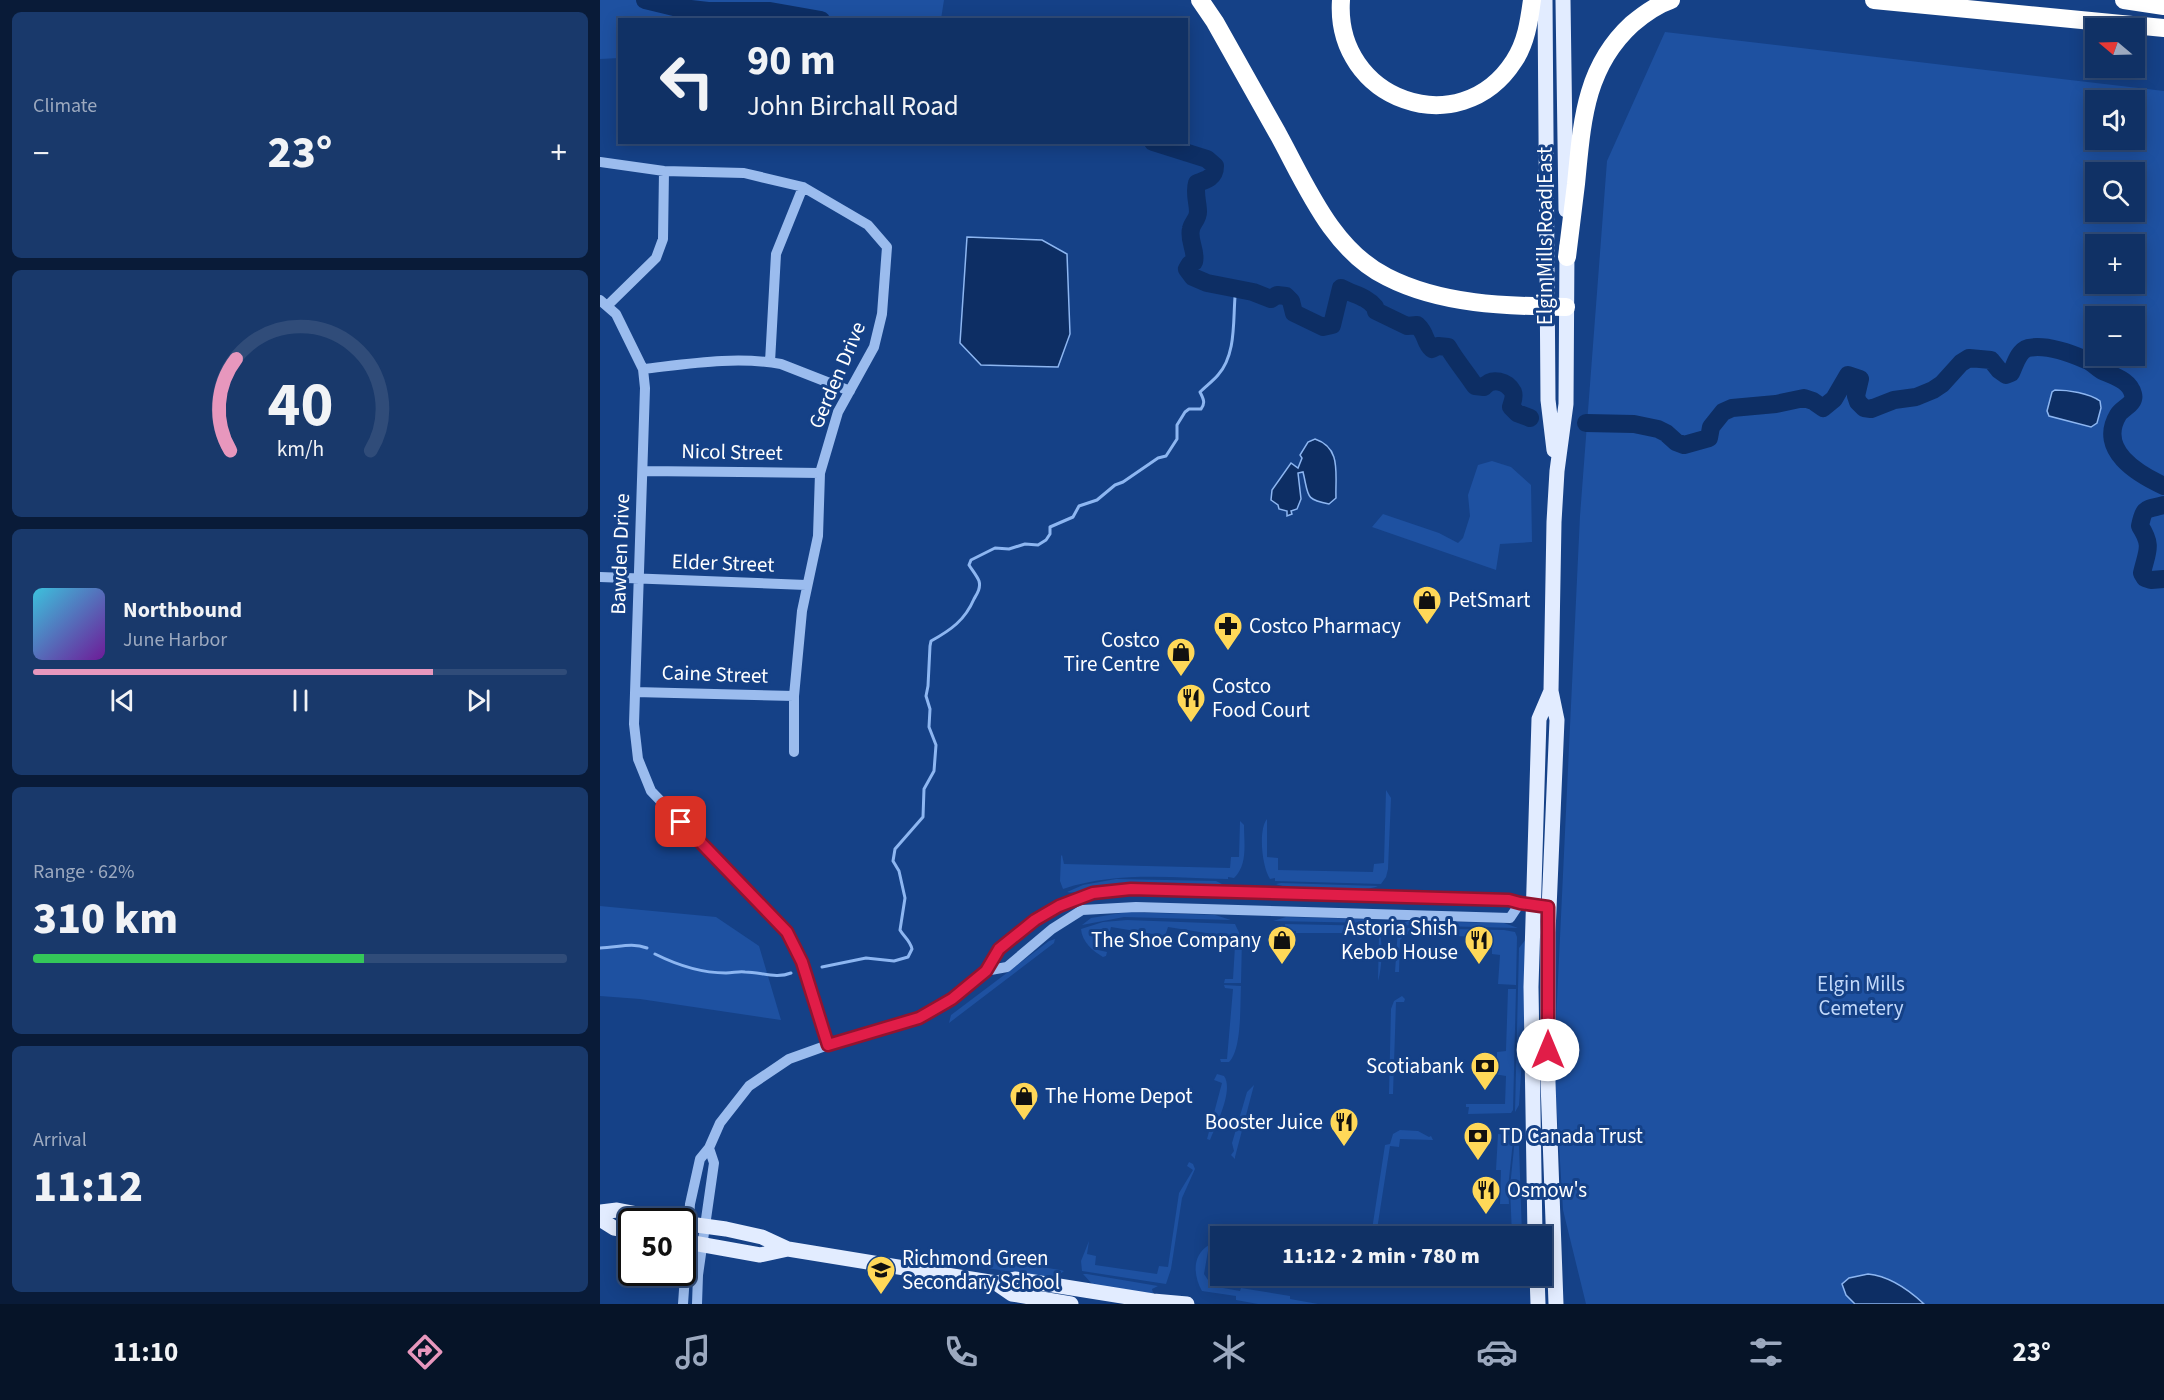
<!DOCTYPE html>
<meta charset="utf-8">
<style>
body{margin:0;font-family:"Source Sans 3",sans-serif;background:#19396b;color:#f1f3f6;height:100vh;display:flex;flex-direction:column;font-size:22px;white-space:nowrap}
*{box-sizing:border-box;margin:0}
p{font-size:20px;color:#9ca9bf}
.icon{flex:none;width:33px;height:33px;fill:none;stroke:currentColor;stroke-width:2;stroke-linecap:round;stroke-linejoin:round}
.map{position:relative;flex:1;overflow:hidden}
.drawer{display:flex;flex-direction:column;gap:12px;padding:12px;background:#091b38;width:600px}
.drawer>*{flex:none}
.top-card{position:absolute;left:18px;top:18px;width:570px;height:126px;border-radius:0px;box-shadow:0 3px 15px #0003,0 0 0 2px #304c79;background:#103165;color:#f1f3f6;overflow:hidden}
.needle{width:39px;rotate:289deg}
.controls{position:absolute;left:1485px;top:18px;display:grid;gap:12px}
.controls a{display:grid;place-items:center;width:60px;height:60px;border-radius:0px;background:#103165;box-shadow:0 3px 15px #0003,0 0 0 2px #304c79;font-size:30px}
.speed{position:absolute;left:18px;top:1208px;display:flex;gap:12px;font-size:30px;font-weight:700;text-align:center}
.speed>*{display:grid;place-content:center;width:78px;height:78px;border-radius:50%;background:#103165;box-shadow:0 3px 15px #0003,0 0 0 2px #304c79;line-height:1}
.speed .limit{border:3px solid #111;border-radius:9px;background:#fff;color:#111}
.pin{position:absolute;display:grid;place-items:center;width:51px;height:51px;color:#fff;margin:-26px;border-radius:12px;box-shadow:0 3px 9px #0006}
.me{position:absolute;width:66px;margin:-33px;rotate:0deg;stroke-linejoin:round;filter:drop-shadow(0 0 4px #0008)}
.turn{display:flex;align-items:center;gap:21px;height:126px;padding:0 30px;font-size:27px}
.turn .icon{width:78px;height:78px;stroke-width:2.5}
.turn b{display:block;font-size:42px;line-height:51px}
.big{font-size:45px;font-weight:800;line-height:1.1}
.drawer .tile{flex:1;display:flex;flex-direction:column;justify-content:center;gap:9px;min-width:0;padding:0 21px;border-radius:9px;background:#19396b}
.drawer .dial{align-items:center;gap:0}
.dial svg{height:156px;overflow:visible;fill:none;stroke:#304c79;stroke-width:7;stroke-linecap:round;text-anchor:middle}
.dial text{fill:#f1f3f6;stroke:none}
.song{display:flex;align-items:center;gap:18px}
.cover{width:72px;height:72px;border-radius:9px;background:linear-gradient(135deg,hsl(190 70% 55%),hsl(280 70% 35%))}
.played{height:6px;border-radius:3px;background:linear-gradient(90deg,#e797bd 75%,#304c79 75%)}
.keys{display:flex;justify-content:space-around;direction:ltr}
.heat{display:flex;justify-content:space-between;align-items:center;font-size:33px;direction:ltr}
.charge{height:9px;border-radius:4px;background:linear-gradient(90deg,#34c759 62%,#304c79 0)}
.trip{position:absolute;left:610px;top:1226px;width:342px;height:60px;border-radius:0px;background:#103165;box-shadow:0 3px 15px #0003,0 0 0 2px #304c79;font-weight:800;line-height:60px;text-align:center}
.tab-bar{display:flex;height:96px;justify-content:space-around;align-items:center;background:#061428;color:#9ca9bf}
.tab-bar .icon{width:42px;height:42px}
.tab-bar .on{color:#e797bd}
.tab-bar b{font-size:27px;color:#f1f3f6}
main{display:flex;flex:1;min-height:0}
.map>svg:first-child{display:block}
</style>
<main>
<section class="drawer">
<div class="tile"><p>Climate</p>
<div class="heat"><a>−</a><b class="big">23°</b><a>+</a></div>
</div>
<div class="tile dial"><svg viewBox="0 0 100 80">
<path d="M14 69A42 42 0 1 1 86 69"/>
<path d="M14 69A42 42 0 0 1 17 22" stroke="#e797bd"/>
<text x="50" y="56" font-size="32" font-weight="700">40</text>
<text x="50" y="72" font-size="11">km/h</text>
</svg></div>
<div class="tile">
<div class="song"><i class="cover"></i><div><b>Northbound</b><p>June Harbor</p></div></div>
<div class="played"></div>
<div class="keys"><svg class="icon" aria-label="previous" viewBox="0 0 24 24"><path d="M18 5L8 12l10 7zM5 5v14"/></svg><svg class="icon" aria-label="pause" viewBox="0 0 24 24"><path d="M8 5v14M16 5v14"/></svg><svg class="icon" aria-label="next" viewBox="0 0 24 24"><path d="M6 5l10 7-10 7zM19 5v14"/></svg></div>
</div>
<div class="tile"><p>Range · 62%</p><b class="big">310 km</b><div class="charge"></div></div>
<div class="tile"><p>Arrival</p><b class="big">11:12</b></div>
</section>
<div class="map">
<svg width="1564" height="1304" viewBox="0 0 1564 1304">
<rect width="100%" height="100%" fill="#154187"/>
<path fill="#1e51a1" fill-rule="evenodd" d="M0 0H344L341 19 20 20 19 58 0 59Z
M1065 32 1564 91V1304H986L963 1210 954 1064 980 516 1007 161ZM1496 100H1534V140H1496ZM1496 172H1534V212H1496ZM1496 244H1534V284H1496ZM1496 316H1534V356H1496Z
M892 461 911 467 931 485 932 542 900 544 896 570 772 527 783 514 839 533 858 543 863 538 870 516 868 495 878 465Z
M786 790 791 798 788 869 786 877 781 884 675 881V878L670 879C662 867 658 830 667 819V857L678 858V870L773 872 774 864 784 863Z
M640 821 644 825C644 843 648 865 634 878L628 877V879C572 878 517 871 463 889L460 881 461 856 462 855 464 864 630 868 631 857H639Z
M516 879 616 881 624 885C589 890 552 881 517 884 503 885 477 895 467 892L483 885Z
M676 884 681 883 778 886C765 893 689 890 676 884Z
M0 906 116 917 159 946 181 1020 40 999 0 996Z
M527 912 615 915 631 920 524 917 482 925 491 918Z
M686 917 764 919 774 923 673 921Z
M527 920 635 924 642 939 641 983H624L625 979H633L635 946 625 945V936L568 927 565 936 511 927 510 931H500L498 950 507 952 506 956 503 957C493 951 482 942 481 929L503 922Z
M808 921 904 923 918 928 798 925Z
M685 924 777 926C784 936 782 969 778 981L779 933H696V931L685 930Z
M798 928 904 930 915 932 917 937 916 985 898 984 900 955 892 954V940L879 939V937L806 934 800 940 799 972H795Z
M455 939 454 943 349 1023 351 1015 449 941Z
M926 939 927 981 919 1105 915 1112 919 948Z
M624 985 641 986C640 1004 642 1050 629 1062H621L620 1059H627L633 989 625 988Z
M908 989H916L913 1110 911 1113 868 1114 869 1107H866V1104H905L906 1076 894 1074 897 1064V1052L906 1051Z
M802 996 805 999 804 1002H796L793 1094H789L791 1009 794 1001Z
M617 1074 624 1076C634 1090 616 1125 610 1140L607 1139 622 1083 614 1080Z
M654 1085 635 1157V1159L631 1155 634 1151 632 1143 647 1092Z
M800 1130 818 1131 829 1137 831 1136 833 1140 800 1139 799 1147 790 1146 776 1236H771L785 1145 790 1144 793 1134Z
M898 1134 909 1135 913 1141 908 1188 909 1204H900L901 1170H896Z
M915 1138 919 1145 922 1236H912L910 1187Z
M589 1162 593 1164 595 1169 582 1198 571 1269 566 1284 482 1271 481 1261 489 1241 487 1254 496 1256 495 1265 557 1274 559 1266 568 1267 579 1193 593 1170 587 1166Z
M609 1245 604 1274 612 1286 640 1291 641 1288 690 1296V1299L718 1304H658L636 1300V1296L602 1291C593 1275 592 1255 609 1245Z
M338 1250 460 1270 464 1271 456 1277 449 1278 344 1261 339 1257Z
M483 1274H487L558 1286 552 1289 553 1293H549L493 1285Z"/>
<path fill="#0d2e64" stroke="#8db6f1" stroke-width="1.5" d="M367 237 442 240 467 254 470 334 458 367 381 365 360 343Z
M1455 390C1468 390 1489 393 1500 401L1501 408 1497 423 1491 427 1449 416 1447 411 1452 392Z
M715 439C742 448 735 474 736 498L729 504C704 499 709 496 703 472L698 473 701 499 697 509 691 511 692 514 687 516V511L679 509 678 505 671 500 672 490 691 463 698 468 702 458 700 455 708 442Z
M1268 1274C1289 1276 1309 1290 1324 1304H1255L1246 1295 1242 1284 1249 1278Z"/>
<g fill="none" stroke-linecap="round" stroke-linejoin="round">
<path stroke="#8db6f1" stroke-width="3" d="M0 948C17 948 31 942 47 948
M55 954C77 965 101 973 126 973 133 973 139 971 145 972 161 972 176 979 191 973
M222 967 266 958 294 961 308 957 312 949C310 940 304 937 300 930L305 898 299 871 293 861 295 849 323 817 324 789 334 771 336 745 329 727 330 709 326 696 328 686 330 646 331 641C351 630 365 620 374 599 377 594 381 588 379 581 377 576 372 570 369 565L371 560 395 548 409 549 425 544 438 545 446 540 450 534V527L473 517 479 506 497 500 515 485 523 482 558 458 566 456 577 439V425L585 412 589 409H601C606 403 603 398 600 392 606 386 613 381 618 375 636 355 633 322 635 297L638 290"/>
<path stroke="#0d2e64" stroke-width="18" d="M45 0 74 7 108 11H170L221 20
M553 142 607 159 615 166C615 177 607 180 597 183 594 193 598 202 598 212 598 219 592 223 591 229 588 241 597 251 594 262L590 264 587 269 593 277 607 283 653 292 671 299 677 295 686 296 691 301 694 313 723 327 732 325 741 288C754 295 766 296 775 307L776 311 807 326 817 325C827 334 824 342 832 349L838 346 848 347C856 361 866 372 875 386L884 387C892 377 907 381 913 392 915 397 912 403 911 407L917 413 930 418
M986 423 1034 424 1058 429 1066 433 1076 442 1084 445 1109 438 1111 427 1123 412 1132 408 1176 404 1204 398 1213 401 1223 408 1234 399 1248 375 1260 379 1256 396 1258 402 1264 408 1271 409 1294 400 1316 397 1333 390 1342 384 1361 363 1369 358 1391 360 1399 370 1406 375 1411 373C1415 365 1418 351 1428 348 1446 344 1470 353 1486 360 1492 362 1496 367 1501 370 1512 376 1529 379 1533 394 1536 404 1522 408 1518 415 1497 450 1538 474 1564 486
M1564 505C1546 510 1544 506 1540 526 1553 546 1547 551 1542 573L1545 578 1551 580 1564 579"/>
<path stroke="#9bbcee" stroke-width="10" d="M0 162 64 171 144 173 203 187 268 225 287 247 282 314 274 347 238 412 220 473 218 536 202 611 194 696V752
M0 300 16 314 43 369 45 388 34 724 38 759 51 791 187 932 202 962 228 1045
M7 306 56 258 63 239 64 171
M170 362 176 254 203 187
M43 369C88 364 135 356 181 364L250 391
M43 471 220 473
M0 577 206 585
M35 692 194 696
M385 971 407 967 452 929 482 910 536 907 910 918 920 903
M83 1304 90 1204 100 1159 109 1148 120 1123 149 1086 189 1059 228 1045 319 1018 352 999 385 971 399 949 435 919 459 906 493 893 531 889 909 900 920 903 939 906
M97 1304 98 1275 114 1163 109 1148"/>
<path stroke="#e2ecff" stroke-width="15" d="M945 0 948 400 954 450
M963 0 966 210
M0 1212 17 1210 74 1221
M0 1219 14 1228 32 1231
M82 1223 126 1229 162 1237 188 1249 396 1283 415 1279 553 1301 587 1304
M935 1236 931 987 939 719 951 691
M82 1241 160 1255 188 1249
M937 1275 938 1304
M396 1283 412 1294 471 1304
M956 1304 948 1082V933L957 720 951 691 954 522 957 471 966 404 967 246"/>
<path stroke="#fff" stroke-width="18" d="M600 0 615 22C636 60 657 97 678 134 706 185 732 250 787 277 842 305 906 306 966 307
M741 0C734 100 860 145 914 61 926 43 929 22 932 0
M1274 0 1564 28
M1524 0 1564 6
M967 257C970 233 973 209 976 184 982 124 984 68 1032 24 1044 14 1056 5 1071 0"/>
</g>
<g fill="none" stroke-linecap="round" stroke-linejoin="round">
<g stroke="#92132f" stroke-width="15">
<path id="route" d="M81 822 187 932 202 962 228 1045 319 1018 352 999 386 971 399 949 435 920 459 906 493 893 531 889 909 900 920 903 948 907V1050"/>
</g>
<use href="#route" stroke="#e11d48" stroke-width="10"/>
</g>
<defs>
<g id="shop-pin" transform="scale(1.5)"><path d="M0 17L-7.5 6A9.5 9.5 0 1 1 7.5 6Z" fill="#ffd858" stroke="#154187"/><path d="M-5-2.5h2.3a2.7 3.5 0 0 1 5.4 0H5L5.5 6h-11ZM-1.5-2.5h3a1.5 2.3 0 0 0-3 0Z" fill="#111"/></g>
<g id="pharmacy-pin" transform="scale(1.5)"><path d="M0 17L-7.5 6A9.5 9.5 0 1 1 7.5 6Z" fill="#ffd858" stroke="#154187"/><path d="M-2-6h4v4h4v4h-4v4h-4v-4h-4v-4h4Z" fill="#111"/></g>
<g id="restaurant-pin" transform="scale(1.5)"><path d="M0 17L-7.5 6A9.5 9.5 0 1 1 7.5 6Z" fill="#ffd858" stroke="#154187"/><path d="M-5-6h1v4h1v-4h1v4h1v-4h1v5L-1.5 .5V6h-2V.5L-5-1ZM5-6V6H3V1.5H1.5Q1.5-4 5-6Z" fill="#111"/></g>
<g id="bank-pin" transform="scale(1.5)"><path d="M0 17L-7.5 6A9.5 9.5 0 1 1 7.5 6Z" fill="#ffd858" stroke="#154187"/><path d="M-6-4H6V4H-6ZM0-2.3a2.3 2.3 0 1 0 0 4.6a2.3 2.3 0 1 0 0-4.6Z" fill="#111"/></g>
<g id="school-pin" transform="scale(1.5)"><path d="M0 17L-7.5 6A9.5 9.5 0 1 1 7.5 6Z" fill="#ffd858" stroke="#154187"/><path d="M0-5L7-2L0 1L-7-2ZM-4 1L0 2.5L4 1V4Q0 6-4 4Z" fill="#111"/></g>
</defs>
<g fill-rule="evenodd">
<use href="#shop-pin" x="827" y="600"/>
<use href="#pharmacy-pin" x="628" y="626"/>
<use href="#shop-pin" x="581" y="652"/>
<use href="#restaurant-pin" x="591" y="698"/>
<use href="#shop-pin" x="682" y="940"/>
<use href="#restaurant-pin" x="879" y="940"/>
<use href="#bank-pin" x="885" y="1066"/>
<use href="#shop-pin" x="424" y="1096"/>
<use href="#restaurant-pin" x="744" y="1122"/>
<use href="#bank-pin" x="878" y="1136"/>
<use href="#restaurant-pin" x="886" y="1190"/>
<use href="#school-pin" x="281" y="1270"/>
</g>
<g text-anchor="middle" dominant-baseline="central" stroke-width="6" stroke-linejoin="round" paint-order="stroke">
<g font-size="21" fill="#fff" stroke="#154187">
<text transform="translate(945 236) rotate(-90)">Elgin Mills Road East</text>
<text transform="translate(237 375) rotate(-67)">Gerden Drive</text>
<text transform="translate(132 452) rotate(1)">Nicol Street</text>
<text transform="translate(20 554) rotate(-88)">Bawden Drive</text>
<text transform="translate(123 563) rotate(2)">Elder Street</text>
<text transform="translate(115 674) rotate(2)">Caine Street</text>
</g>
<g font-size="21" fill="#fff" stroke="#154187" text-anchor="start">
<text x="848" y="600">PetSmart</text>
<text x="649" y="626">Costco Pharmacy</text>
<text x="560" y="640" text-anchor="end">Costco<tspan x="560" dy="24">Tire Centre</tspan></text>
<text x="612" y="686">Costco<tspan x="612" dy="24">Food Court</tspan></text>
<text x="858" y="928" text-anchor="end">Astoria Shish<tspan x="858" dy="24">Kebob House</tspan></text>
<text x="661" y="940" text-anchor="end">The Shoe Company</text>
<text x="864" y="1066" text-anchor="end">Scotiabank</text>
<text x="445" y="1096">The Home Depot</text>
<text x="723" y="1122" text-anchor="end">Booster Juice</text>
<text x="899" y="1136">TD Canada Trust</text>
<text x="907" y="1190">Osmow's</text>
<text x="302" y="1258">Richmond Green<tspan x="302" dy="24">Secondary School</tspan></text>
</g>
<g font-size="21" fill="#c1d8fa" stroke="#154187">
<text x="1261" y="984">Elgin Mills<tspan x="1261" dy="24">Cemetery</tspan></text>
</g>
</g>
</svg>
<div class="controls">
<a><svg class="needle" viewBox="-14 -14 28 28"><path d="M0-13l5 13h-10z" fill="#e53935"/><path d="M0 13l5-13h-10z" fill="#9ca9bf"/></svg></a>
<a><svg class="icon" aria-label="sound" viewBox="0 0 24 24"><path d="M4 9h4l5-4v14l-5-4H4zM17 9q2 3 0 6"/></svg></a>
<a><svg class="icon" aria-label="search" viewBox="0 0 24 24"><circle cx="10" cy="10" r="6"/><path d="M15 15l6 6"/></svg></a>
<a>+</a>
<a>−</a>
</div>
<div class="speed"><div class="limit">50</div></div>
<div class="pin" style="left:81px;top:822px;background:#d93025"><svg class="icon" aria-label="arrive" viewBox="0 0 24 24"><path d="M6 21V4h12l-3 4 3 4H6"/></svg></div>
<svg class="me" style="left:948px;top:1050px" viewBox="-20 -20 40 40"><circle r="19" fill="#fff"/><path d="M0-13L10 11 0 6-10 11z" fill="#e11d48"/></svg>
<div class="trip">11:12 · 2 min · 780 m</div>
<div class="top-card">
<div class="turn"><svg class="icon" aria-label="left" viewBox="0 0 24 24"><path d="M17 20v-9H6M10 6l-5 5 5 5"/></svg><div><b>90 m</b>John Birchall Road</div></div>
</div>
</div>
</main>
<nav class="tab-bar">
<b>11:10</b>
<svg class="icon on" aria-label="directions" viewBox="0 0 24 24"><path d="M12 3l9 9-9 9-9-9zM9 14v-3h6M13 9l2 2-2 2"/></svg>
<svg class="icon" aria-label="music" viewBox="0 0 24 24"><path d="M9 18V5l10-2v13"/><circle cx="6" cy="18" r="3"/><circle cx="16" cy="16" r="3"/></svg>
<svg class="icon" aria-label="phone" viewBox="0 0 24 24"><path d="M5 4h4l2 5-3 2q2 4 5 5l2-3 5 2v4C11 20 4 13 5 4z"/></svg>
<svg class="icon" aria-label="climate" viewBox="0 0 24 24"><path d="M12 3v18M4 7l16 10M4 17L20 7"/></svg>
<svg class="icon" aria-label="car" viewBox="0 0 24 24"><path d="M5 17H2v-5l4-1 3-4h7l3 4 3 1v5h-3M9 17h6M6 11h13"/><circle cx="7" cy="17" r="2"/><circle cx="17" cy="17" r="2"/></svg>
<svg class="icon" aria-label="filters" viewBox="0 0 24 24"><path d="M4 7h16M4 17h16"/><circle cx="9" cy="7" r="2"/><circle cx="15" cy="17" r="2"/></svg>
<b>23°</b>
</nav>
